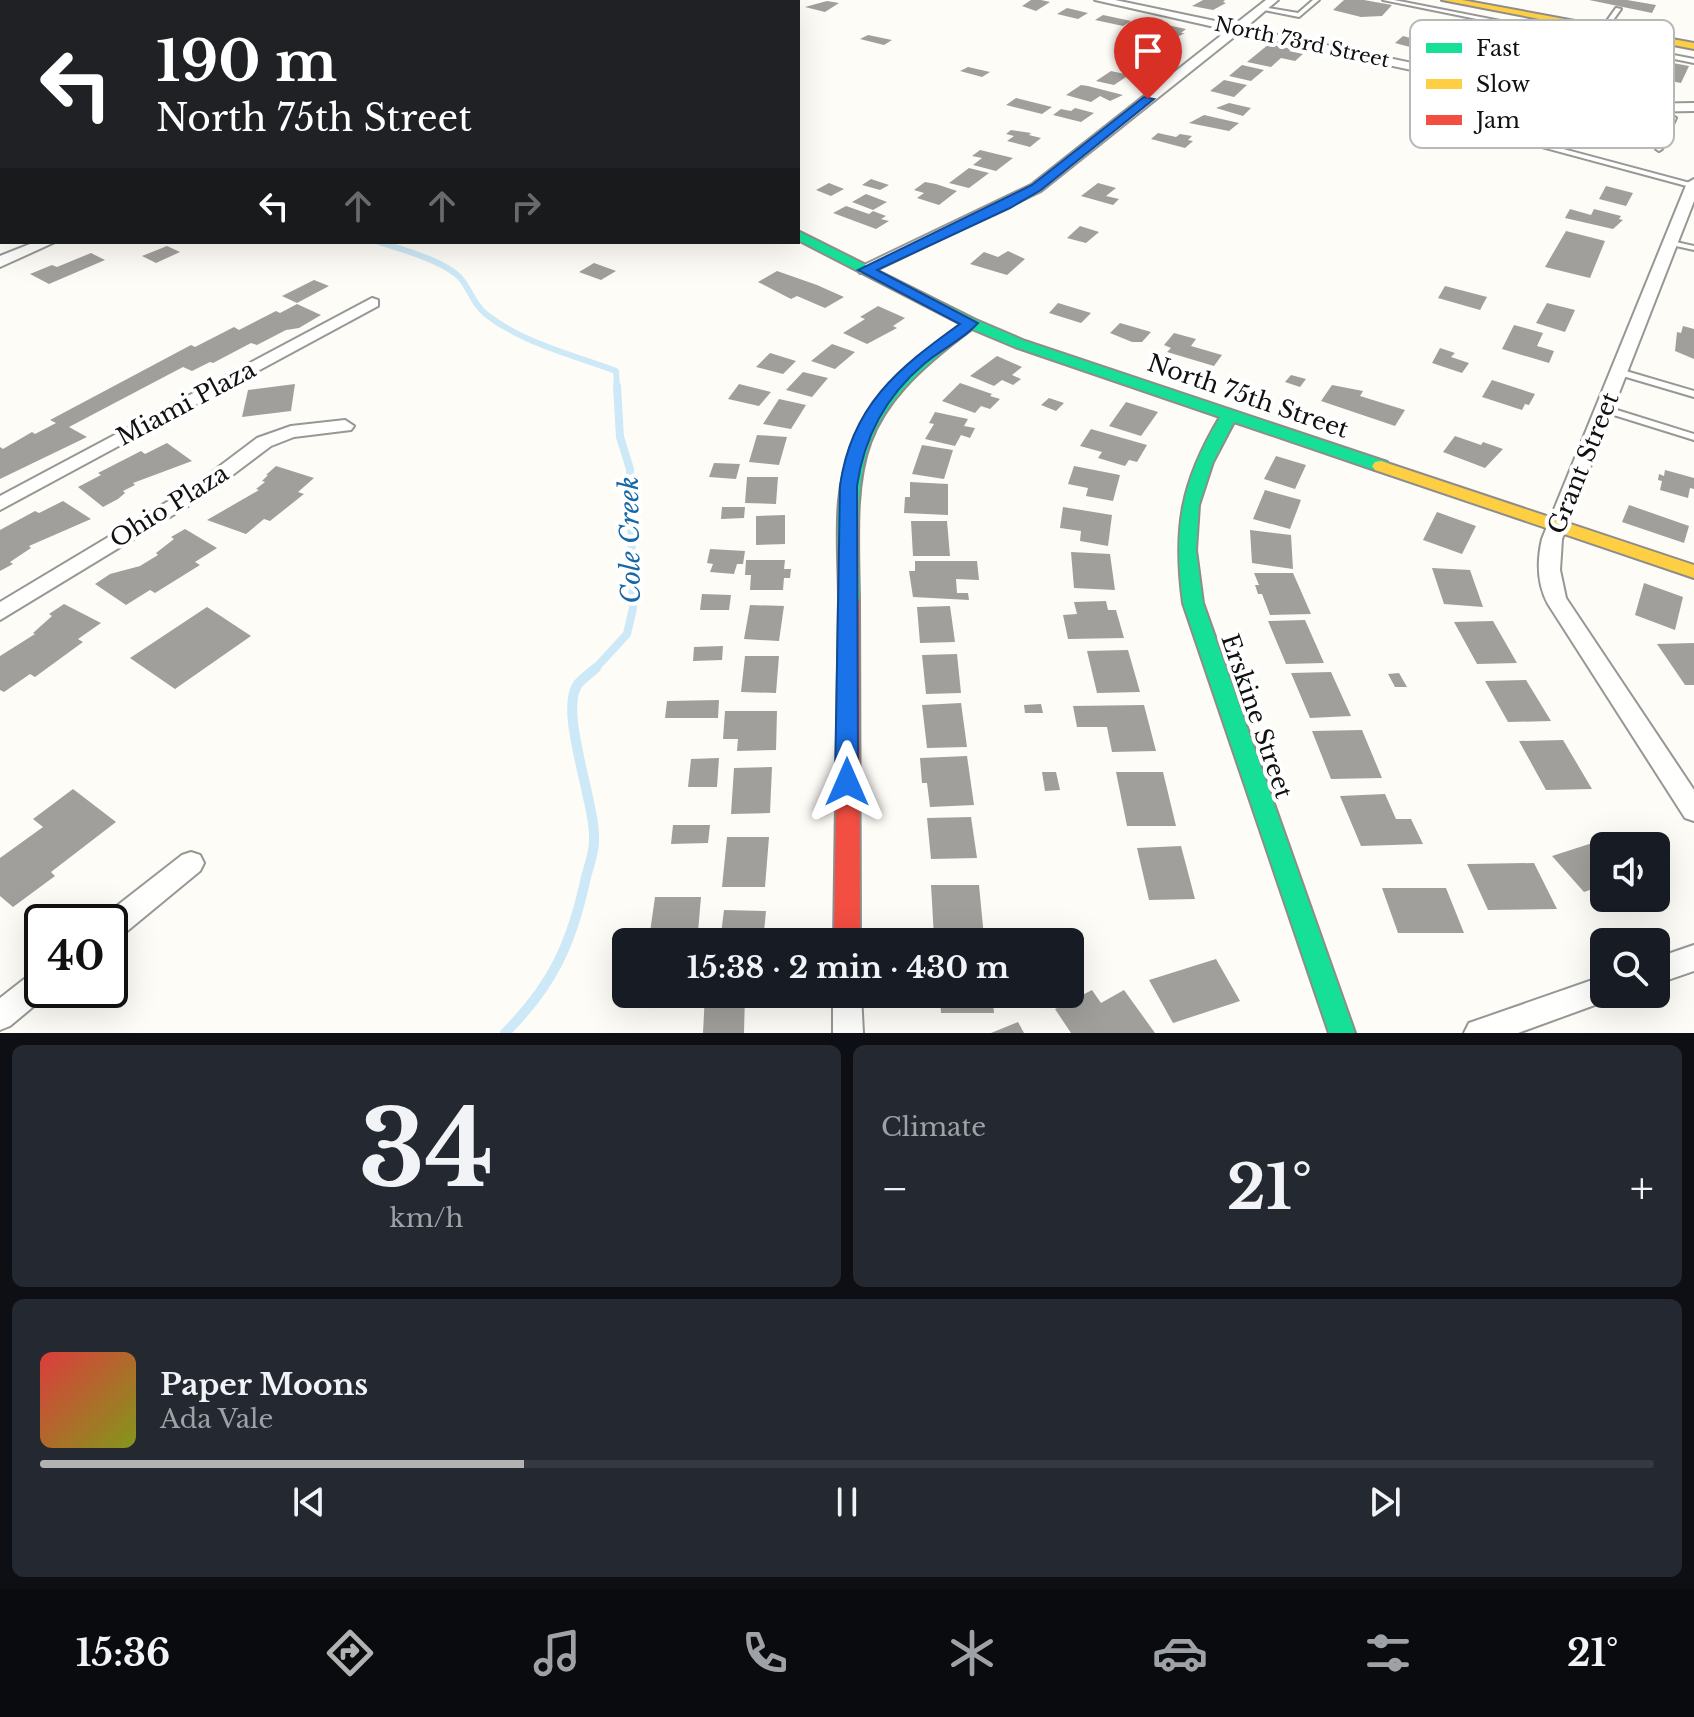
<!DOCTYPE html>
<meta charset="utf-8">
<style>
body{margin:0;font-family:"Libre Baskerville",serif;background:#242831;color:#f1f3f6;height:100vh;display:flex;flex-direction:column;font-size:30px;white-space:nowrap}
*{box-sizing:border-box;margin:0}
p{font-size:26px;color:#9ea1a6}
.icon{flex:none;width:44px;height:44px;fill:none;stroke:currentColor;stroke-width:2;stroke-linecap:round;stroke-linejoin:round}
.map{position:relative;height:1033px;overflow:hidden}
.sheet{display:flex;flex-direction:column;gap:12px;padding:12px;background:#0d0f14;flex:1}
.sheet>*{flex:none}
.top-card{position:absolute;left:0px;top:0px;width:800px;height:244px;box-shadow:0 8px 32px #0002;background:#202124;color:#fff;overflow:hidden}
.fabs{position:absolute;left:1590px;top:832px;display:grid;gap:16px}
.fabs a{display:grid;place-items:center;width:80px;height:80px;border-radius:12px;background:#171b24;box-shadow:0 8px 32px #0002;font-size:40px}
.speed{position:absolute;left:24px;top:904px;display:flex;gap:16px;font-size:40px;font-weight:700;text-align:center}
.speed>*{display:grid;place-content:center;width:104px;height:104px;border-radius:50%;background:#171b24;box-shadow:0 8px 32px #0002;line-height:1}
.speed .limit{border:4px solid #111;border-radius:12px;background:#fff;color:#111}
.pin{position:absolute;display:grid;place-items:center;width:68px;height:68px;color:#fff;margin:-82px -34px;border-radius:50% 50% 50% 0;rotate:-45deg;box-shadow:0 0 8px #0007}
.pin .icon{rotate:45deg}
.me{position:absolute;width:88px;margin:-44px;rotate:0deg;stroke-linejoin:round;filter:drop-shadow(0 0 6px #0008)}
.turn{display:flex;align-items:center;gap:28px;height:168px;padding:0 24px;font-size:36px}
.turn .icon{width:104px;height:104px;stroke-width:2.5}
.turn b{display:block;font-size:56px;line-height:68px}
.lanes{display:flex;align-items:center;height:76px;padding:0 24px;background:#0003;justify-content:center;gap:40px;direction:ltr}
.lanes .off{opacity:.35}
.big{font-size:60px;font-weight:800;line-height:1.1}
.sheet .card{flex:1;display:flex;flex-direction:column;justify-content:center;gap:12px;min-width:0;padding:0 28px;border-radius:12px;background:#242831}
.sheet .dial{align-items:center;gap:0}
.dial b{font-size:104px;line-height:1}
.song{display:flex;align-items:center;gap:24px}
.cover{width:96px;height:96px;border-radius:12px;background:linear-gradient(135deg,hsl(0 70% 55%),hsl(70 70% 35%))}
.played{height:8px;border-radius:4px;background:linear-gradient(90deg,#b2b2b3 30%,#363941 30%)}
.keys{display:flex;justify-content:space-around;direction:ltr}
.heat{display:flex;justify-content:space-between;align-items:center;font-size:44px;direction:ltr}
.sheet .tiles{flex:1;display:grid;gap:12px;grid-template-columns:1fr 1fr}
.card:last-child{grid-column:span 2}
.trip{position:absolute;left:612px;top:928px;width:472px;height:80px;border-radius:12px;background:#171b24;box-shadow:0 8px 32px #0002;font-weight:800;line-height:80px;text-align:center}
.menu{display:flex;height:128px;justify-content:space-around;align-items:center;background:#090b0e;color:#9ea1a6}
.menu .icon{width:56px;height:56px}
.menu .current{color:#b2b2b3}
.menu b{font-size:36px;color:#f1f3f6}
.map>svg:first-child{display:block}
</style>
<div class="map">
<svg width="1694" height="1033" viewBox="0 0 1694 1033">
<rect width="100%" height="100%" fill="#fdfcf7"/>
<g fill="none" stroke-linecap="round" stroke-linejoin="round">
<path stroke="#cde8f7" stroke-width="6" d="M379 242C401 249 448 262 462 280 471 292 474 305 487 315 523 343 573 355 616 371L617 388"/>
<path stroke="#cde8f7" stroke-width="8" d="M594 670 627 634 633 608 630 469 620 437 617 386"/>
<path stroke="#cde8f7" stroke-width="10" d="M505 1033C553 985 572 943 586 877 589 866 594 853 594 841 596 803 558 711 578 684 583 678 590 673 596 668"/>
</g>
<path fill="#a19f9c" d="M1031 0H1041L1050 2 1036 11 1022 6Z
M1203 0H1225L1223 2 1226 3 1213 10 1192 6Z
M1344 0H1364L1392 5 1382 16 1361 17 1333 10Z
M1589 0H1627L1656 5 1652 13Z
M827 1 839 3 825 12 805 7Z
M1067 8 1088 13 1078 19 1057 14Z
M1103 15 1131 21 1123 26 1095 20Z
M1167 25 1186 29 1181 33H1185L1170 41 1150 37Z
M1484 28 1498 30 1689 66 1681 83 1621 72 1612 89 1473 61 1490 40 1476 38Z
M868 35 892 40 884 45 860 39Z
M1403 36 1425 42 1429 38 1451 42 1444 50 1422 46 1410 47 1395 43Z
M1139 44 1162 49 1152 56 1130 51Z
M1269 44 1292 49 1289 51 1303 54 1295 61 1281 58 1271 67 1247 62Z
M1242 65 1264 70 1251 81 1229 76Z
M968 67 990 72 982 77 960 71Z
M1111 71 1129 75 1114 85 1096 81Z
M1224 80 1247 85 1234 97 1210 91Z
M1081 85 1088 86 1123 95 1110 101 1100 96 1091 102 1066 95Z
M1016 98 1052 107 1042 114 1006 105Z
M1229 103 1251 108 1243 116 1216 108Z
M1075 108 1094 113 1081 122 1053 115 1061 109 1071 111Z
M1204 115 1239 123 1229 131 1189 123Z
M1011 130 1031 133 1029 135 1041 138 1030 147 1007 141 1014 136 1006 134Z
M1158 133 1176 137 1180 134 1192 136 1188 140 1193 141 1185 148 1151 139Z
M980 150 1013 158 996 171 973 165 982 158 972 156Z
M969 168 989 173 969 188 949 183Z
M871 179 889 185 880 190 862 185Z
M925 182 936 184 957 191 939 205 917 198 924 193 914 190Z
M829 183 844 189 831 196 816 190Z
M1098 183 1116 188 1106 196 1119 199 1113 205 1081 196Z
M1606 186 1633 193 1626 206 1599 199Z
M866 194 887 202 873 210 852 202Z
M846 206 869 214 873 211 886 216 881 219 889 221 876 229 833 213Z
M1570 209 1591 215 1594 209 1621 216 1619 219 1623 220 1613 229 1565 218Z
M1080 226 1099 232 1086 243 1067 238Z
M1566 231 1605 241 1590 278 1545 267Z
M167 246 180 252 156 263 142 256Z
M1008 251 1025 259 1007 275 970 264 984 252 998 257Z
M91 253 105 260 49 284 30 274 52 265 57 267Z
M594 263 616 271 601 280 579 272Z
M777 271 817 285 844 297 825 308 797 296 791 299 758 282Z
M314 280 329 286 297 303 282 296Z
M1445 286 1487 297 1480 310 1438 298Z
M1058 303 1091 313 1081 323 1049 313Z
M1547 303 1575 310 1565 332 1536 323Z
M297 304 321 315 299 328 286 330 257 345 251 343 213 363 210 362 192 371 183 367 69 427 87 437 0 479V447L3 449 32 432 35 434 56 423 50 420 191 345 195 347 234 327 239 330 276 311 280 313Z
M878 306 905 318 893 326 897 328 867 344 843 333 865 319 860 317Z
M1120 323 1151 332 1142 342H1132L1110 333Z
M1514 325 1543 333 1537 346 1554 351 1549 363 1502 349Z
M1683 326 1694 329V359L1675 351 1677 332 1681 333Z
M1174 333 1196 339 1191 346 1222 355 1214 366 1167 352 1171 348 1164 345Z
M832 344 855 352 835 369 811 361Z
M1440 348 1455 353 1451 357 1469 363 1462 373 1432 363Z
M770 353 796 361 783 374 756 367Z
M997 356 1022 367 1012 375 1021 379 1013 385 1002 380 994 386 970 376Z
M803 372 828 378 812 397 786 390Z
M1291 375 1306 379 1300 387 1285 382Z
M1492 380 1535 394 1529 405 1525 404 1522 410 1482 397Z
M960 383 992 394 990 396 1000 399 990 409 981 406 975 413 942 401Z
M295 384 291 411 242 417 248 390Z
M739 384 771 392 759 406 728 399Z
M1332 385 1363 391 1360 396 1405 410 1395 426 1321 401Z
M1049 398 1064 403 1056 411 1041 405Z
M779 399 806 405 791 429 763 424Z
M1126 402 1158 412 1141 436 1109 426Z
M935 412 968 419 964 426 975 428 970 438 961 435 955 446 925 439 934 424 929 423Z
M1091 429 1147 445 1137 462 1129 460 1125 466 1098 458 1102 452 1080 446Z
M757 435 787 437 779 465 749 462Z
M1455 436 1481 445 1483 442 1503 449 1485 468 1443 452Z
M167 443 192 461 133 483 135 485 123 491 125 493 118 499 103 507 78 487 101 475 98 473 141 451 145 454Z
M922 445 953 450 944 479 912 474Z
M1276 456 1306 465 1295 489 1264 479Z
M714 463 740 464 736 479 709 477Z
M276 466 314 478 298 492 304 494 270 521 264 519 246 534 207 520 259 490 256 489 265 482 262 481 268 475H266Z
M1074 466 1120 475 1113 501 1086 496 1088 488 1068 484Z
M1665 470 1694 478V489L1690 488 1688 498 1660 490 1662 481 1658 480 1659 474 1664 476Z
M747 477H778L776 504 745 503Z
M910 482 948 484V515L904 513 905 497H910Z
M1265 490 1301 500 1290 529 1253 519Z
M63 501 91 519 29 546 31 548 10 562 13 564 0 571V530L35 511 39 513Z
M1629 505 1689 526 1684 543 1622 522Z
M722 507H745L744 518 721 519Z
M1063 507 1112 515 1108 546 1080 541 1081 531 1060 528Z
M1437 512 1476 526 1462 554 1423 540Z
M785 515V544L756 545V516Z
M911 521H947L950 556H913Z
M185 529 217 548 195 562 200 565 155 593 150 590 126 605 95 584 110 574 140 566 158 555 156 553 174 539 171 537Z
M1250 530 1291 535 1293 569 1252 563Z
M710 549 745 551 743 564H737L734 574 710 572 713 564 707 563Z
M1071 552 1110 554 1115 590 1074 588Z
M746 560H785L784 569H791L790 578H784L783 590H750L751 575H745Z
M915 561H977L979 580 956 579 957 593H968L969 600 913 597 909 571H915Z
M1432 568 1470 570 1483 607 1444 604Z
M1254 573H1293L1311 614 1270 615 1262 594H1258L1255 585H1259Z
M1644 583 1683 597 1675 630 1635 615Z
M702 594 731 595 729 610H700Z
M1106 601 1108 610H1116L1124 638 1068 639 1063 615 1077 614 1074 602Z
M64 604 101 623 78 639 83 642 35 677 30 674 4 692 0 690V656L35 634 33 633 52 616 49 614Z
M750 605 784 606 779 641 744 639Z
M950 606 955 642 920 643 917 607Z
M207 607 251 636 175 689 130 658Z
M1305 620 1324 663 1286 664 1268 621Z
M1493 621 1517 663 1477 664 1454 622Z
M1694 643V685H1685L1657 644Z
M723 646 722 660 693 661 694 647Z
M1128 650 1140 692 1097 693 1087 651Z
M957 654 961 693 926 694 922 655Z
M745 656H779L776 693 741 692Z
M1331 672 1351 716 1310 718 1291 673Z
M1399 673 1407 687H1395L1388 674Z
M1526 680 1551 721 1508 722 1485 681Z
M719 700 718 718H665L667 701Z
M961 703 967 747 927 748 922 705Z
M1041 704 1043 713H1025L1024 705Z
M1144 705 1156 751 1112 752 1107 727H1077L1073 706Z
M725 711H777L776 750 737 751 738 739H723Z
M1362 730 1382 778 1331 779 1312 731Z
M1563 740 1592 789 1546 790 1519 741Z
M967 756 974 805 930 807 927 783H922L920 758Z
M719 758 717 787H688L691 759Z
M772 767 770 813 731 814 734 768Z
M1042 772H1056L1060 790 1045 791Z
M1116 772H1163L1176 826H1127Z
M73 789 116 822 51 872 55 876 13 907 0 896V858L43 827 33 819Z
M1385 794 1396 819H1411L1423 844 1361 846 1340 796Z
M971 817 977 858 931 859 927 818Z
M673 825H710L708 843 671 844Z
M727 837H769L765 887H722Z
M1608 838 1616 846H1604V885L1584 892 1552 856Z
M1181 846 1195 899 1149 900 1137 848Z
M1534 863 1557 909 1488 910 1467 864Z
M931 885H979L984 937H934Z
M1382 888H1446L1464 933H1398Z
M655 897H701L698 932H650Z
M724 910 766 911 763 942H720Z
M1216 959 1240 1001 1173 1023 1149 980Z
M1092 990 1101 1003 1124 990 1155 1033H1071L1055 1009Z
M653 994H693V997L653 1000Z
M705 994H745L744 1033H703Z
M940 994H992L994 1013H941Z
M1018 1022 1024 1033H991Z"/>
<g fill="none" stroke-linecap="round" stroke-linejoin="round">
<g stroke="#979795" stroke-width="4">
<path id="lane" d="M76 0H84L80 2H72Z
M459 0H466L463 2H456Z
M1313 0H1319L1299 17 1259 9 1262 7 1298 13Z
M1383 0H1394L1694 59V63Z
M1616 8 1621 9 1611 23H1607L1606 22Z
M1658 106 1676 118 1662 149 1659 151 1656 149 1670 119 1656 109V107Z
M1503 133 1694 184V188L1501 136V134Z
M1667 240 1694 246V250L1667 244Z
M1619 369 1694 391V397L1616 374 1615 372Z
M1604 406 1694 434V440L1601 411 1599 409 1601 407Z"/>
</g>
<g stroke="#979795" stroke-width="4">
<path id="street" d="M1095 0H1115L1234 25 1266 0H1278L1245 28 1580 98 1638 104 1694 103V111L1638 112 1580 106 1239 33 1041 191 870 273H860V267L1031 185 1228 30Z
M1694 179V201L1562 539 1560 570 1566 598 1694 790V821L1685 818 1548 604C1537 584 1537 561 1542 539L1687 183Z
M35 242H55L0 267V256Z
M372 298 378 300V306L0 510V496Z
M345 420 354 426 351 430 294 437 271 446 206 495 0 620V602L192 487 257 438 291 426Z
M191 852 200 855 204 863 200 871 120 937 110 940V922H99L100 919 182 855Z
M1694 945V971L1656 984V958Z
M42 969V990L52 991 10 1026 0 1030V998L32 973Z
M1604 976V994H1616L1614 998 1518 1033H1464L1469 1023Z
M833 994H861L863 1033H833Z"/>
</g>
<g stroke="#8e8d8b" stroke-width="4">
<path id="fast" d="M798 231 976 320 1025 341 1387 462 1390 466 1387 470H1375L1234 422 1213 462 1199 505 1196 550 1203 603 1355 1033H1329L1183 603C1173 528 1181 482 1220 417L1015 347 972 329C852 418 856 459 859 600L856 605H842L839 600C839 567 836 534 839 501 846 421 899 369 961 324L798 240Z"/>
</g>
<g stroke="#8e8d8b" stroke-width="4">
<path id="slow" d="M1442 0H1462L1694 43V49Z
M1381 461 1694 565V578L1375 470 1372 466 1375 462Z"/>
</g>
<g stroke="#8e8d8b" stroke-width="4">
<path id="jam" d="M849 593 856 595 859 600 860 942H834L839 600 842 595Z"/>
</g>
<path stroke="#b9b9b8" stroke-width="3" stroke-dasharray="5 2" stroke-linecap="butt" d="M1471 111 1476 104
M1530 113 1544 116
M1490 115 1495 109
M1525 119 1532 125 1529 130
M1595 130 1634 135
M1634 139 1648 143
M1632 143 1647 146"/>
<use href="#lane" fill="#fffffe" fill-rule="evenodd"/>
<use href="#street" fill="#fffffe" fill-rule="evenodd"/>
<use href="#fast" fill="#16e098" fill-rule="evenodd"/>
<use href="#slow" fill="#ffcf43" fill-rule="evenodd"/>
<use href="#jam" fill="#f24e42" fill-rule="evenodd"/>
</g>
<path fill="#1a73e8" stroke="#114b97" stroke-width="2" d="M1144 97 1154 99 1041 190 1010 208 877 270 978 323C963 340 941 349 924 364 886 396 864 437 857 486L858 782 855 789 847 791 839 789 835 782 840 486C851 406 898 368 960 324L858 270 1032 185Z"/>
<g text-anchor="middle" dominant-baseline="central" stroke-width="8" stroke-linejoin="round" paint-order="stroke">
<g font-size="20" fill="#111" stroke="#fff">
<text transform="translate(1302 42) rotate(12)">North 73rd Street</text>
</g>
<g font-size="24" fill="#111" stroke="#fff">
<text transform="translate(1248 396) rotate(19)">North 75th Street</text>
<text transform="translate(186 403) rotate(-28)">Miami Plaza</text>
<text transform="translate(1583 463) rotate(-68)">Grant Street</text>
<text transform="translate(169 506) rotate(-32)">Ohio Plaza</text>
<text transform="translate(1257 716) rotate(71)">Erskine Street</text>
</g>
<g font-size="26" font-style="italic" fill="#1768a6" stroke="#fff">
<text transform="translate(630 540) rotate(-91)">Cole Creek</text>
</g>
</g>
<rect x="1410" y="20" width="264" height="128" rx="12" fill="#fff" stroke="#b8b8b8" stroke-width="2"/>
<rect x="1426" y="43" width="36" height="10" fill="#16e098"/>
<rect x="1426" y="79" width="36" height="10" fill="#ffcf43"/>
<rect x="1426" y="115" width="36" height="10" fill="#f24e42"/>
<g font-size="22" fill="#111">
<text x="1476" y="56">Fast</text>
<text x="1476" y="92">Slow</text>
<text x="1476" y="128">Jam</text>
</g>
</svg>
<div class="fabs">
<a><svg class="icon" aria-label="sound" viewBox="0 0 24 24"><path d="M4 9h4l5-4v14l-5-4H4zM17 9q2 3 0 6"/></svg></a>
<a><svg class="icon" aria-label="search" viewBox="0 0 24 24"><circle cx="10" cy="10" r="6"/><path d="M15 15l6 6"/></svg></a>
</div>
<div class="speed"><div class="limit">40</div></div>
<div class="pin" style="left:1148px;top:99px;background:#d93025"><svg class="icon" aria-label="arrive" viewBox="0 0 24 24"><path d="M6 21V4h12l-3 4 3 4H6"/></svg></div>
<svg class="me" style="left:847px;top:782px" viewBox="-20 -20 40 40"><path d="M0-17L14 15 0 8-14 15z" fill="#1a73e8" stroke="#fff" stroke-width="4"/></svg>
<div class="trip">15:38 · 2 min · 430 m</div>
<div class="top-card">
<div class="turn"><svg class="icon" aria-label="left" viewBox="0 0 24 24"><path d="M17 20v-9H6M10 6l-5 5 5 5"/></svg><div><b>190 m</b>North 75th Street</div></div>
<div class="lanes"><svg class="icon" aria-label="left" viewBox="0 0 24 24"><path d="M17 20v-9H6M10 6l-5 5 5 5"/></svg><svg class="icon off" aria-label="ahead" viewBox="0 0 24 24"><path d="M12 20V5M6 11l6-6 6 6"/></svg><svg class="icon off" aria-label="ahead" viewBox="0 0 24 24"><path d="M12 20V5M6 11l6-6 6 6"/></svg><svg class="icon off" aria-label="right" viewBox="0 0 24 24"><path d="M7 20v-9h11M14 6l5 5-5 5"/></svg></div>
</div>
</div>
<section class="sheet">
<div class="tiles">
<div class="card dial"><b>34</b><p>km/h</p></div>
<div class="card"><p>Climate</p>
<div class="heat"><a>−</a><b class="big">21°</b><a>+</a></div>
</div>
<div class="card">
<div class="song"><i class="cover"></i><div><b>Paper Moons</b><p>Ada Vale</p></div></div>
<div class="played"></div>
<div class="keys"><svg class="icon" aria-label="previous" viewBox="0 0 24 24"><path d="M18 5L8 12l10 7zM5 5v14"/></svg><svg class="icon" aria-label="pause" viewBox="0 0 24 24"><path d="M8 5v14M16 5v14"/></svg><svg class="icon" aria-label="next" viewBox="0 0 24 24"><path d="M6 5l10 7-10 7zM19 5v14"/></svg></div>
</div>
</div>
</section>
<nav class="menu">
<b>15:36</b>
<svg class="icon current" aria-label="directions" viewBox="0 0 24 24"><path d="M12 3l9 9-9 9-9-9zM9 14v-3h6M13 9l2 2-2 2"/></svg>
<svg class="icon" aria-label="music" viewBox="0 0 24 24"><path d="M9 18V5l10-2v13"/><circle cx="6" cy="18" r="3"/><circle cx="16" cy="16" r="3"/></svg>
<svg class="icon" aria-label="phone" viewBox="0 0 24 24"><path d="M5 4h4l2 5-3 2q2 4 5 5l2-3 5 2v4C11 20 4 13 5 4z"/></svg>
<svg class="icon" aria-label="climate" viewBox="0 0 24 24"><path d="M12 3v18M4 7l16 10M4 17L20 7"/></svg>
<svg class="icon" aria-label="car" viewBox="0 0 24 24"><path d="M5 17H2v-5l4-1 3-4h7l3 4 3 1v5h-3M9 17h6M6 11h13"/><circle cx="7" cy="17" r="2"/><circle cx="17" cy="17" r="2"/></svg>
<svg class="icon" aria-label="filters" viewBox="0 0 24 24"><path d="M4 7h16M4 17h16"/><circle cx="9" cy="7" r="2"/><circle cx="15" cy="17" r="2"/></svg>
<b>21°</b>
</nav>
